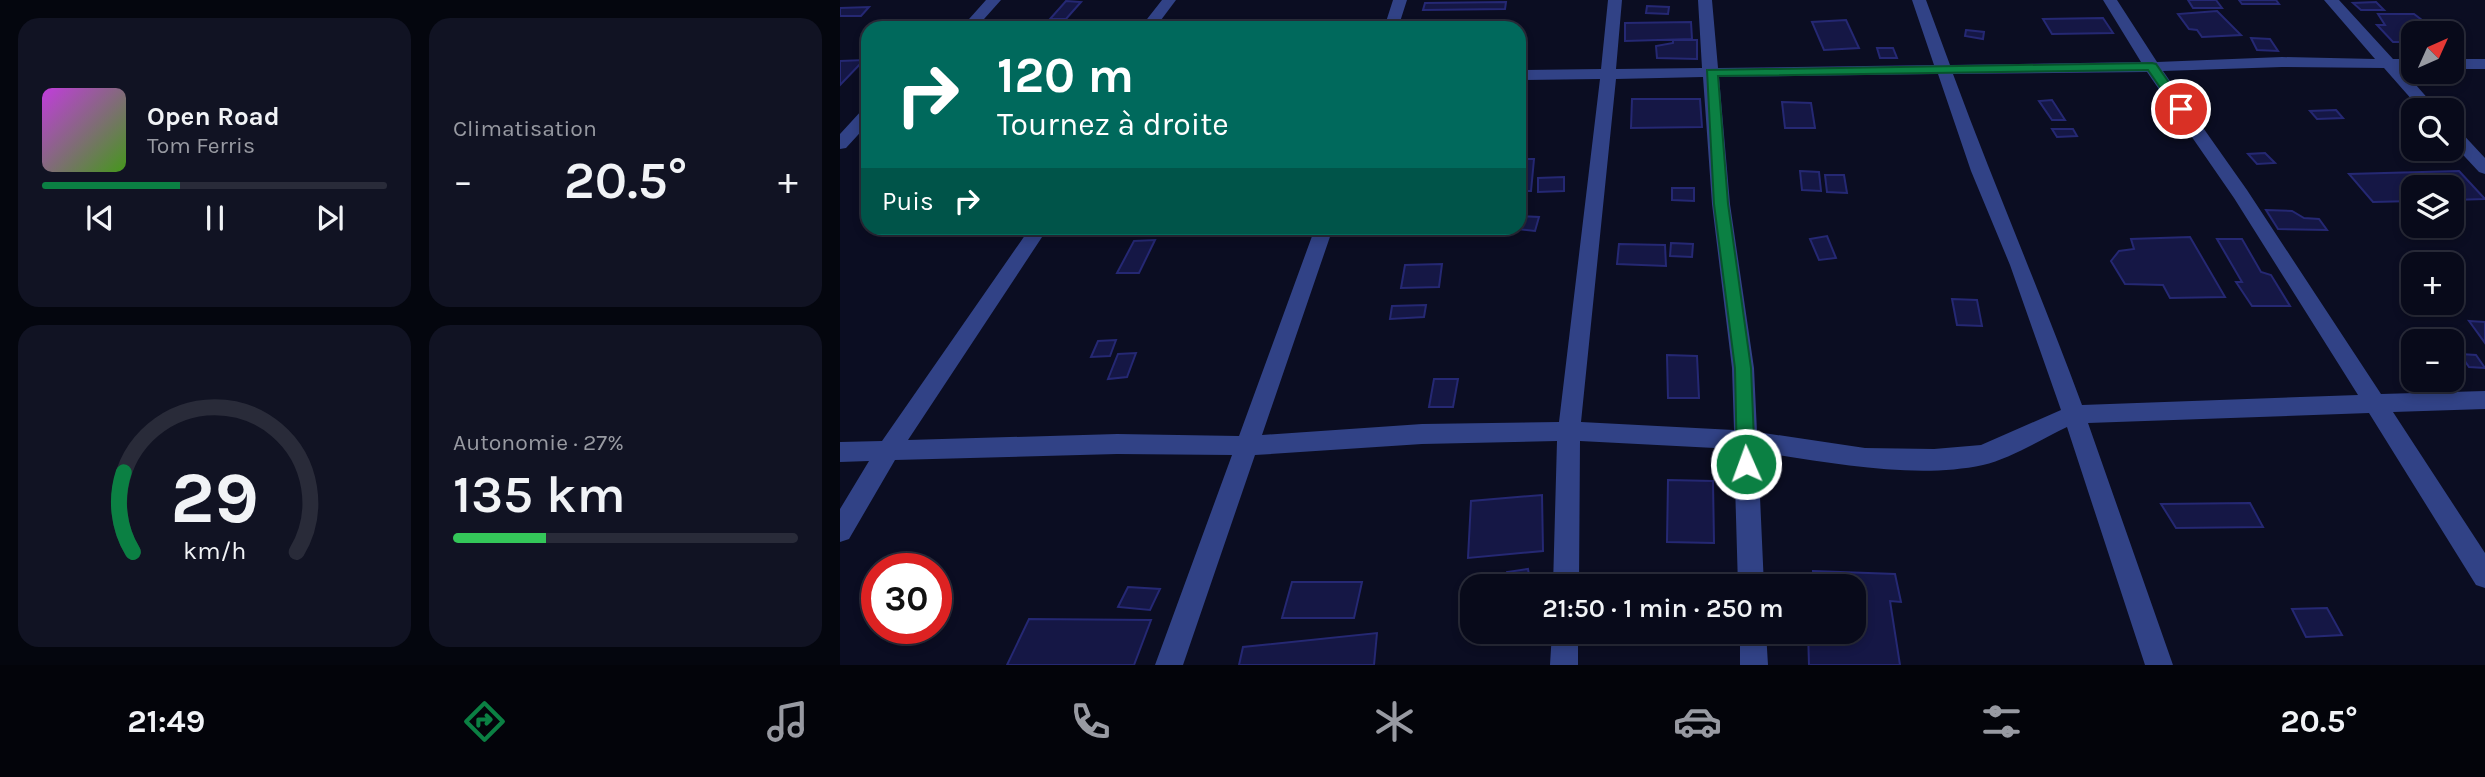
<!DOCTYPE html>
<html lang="fr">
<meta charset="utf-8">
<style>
body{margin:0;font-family:Karla,sans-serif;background:#111323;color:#f1f3f6;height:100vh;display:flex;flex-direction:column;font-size:26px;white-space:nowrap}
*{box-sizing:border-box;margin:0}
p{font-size:23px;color:#989aa2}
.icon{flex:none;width:38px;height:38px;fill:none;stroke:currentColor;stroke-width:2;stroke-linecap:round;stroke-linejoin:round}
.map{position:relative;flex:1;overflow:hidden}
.panel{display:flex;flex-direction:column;gap:18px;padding:18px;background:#04060e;width:840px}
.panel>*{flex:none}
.top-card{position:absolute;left:21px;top:21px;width:665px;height:214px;border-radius:21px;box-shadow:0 4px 10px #0003,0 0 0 2px #292b39;background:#00695c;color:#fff;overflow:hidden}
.needle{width:46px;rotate:45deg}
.tools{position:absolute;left:1561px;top:21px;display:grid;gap:14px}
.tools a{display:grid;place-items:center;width:63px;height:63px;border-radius:14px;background:#080a1a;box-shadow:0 4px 10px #0003,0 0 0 2px #292b39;font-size:35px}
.speed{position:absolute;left:21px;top:553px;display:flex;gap:14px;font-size:35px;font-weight:700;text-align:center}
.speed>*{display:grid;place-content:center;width:91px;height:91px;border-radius:50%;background:#080a1a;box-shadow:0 4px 10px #0003,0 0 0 2px #292b39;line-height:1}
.speed .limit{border:10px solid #d22;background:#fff;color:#111}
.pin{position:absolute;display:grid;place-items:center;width:60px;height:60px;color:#fff;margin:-30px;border:4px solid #fff;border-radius:50%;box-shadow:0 2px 7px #0007}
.me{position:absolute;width:77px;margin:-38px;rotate:358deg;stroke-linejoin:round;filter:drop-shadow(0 0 5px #0008)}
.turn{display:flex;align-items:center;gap:24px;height:147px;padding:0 21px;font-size:32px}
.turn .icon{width:91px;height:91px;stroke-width:2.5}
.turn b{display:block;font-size:49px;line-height:60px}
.then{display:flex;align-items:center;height:66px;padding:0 21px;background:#0003;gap:14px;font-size:26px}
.big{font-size:52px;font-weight:600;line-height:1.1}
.panel .widget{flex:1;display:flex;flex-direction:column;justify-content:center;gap:10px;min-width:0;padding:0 24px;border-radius:21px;background:#111323}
.panel .dial{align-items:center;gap:0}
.dial svg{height:182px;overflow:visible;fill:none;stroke:#292b39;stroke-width:7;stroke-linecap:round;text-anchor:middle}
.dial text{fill:#f1f3f6;stroke:none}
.song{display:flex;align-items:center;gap:21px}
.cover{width:84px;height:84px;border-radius:10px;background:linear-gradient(135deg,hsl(290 70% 55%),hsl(100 70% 35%))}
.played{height:7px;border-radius:4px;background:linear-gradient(90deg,#0b8043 40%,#292b39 40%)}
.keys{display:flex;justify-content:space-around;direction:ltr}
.heat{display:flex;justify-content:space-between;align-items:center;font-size:38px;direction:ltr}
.charge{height:10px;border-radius:5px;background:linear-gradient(90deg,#34c759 27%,#292b39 0)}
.panel .tiles{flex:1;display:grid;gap:18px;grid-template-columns:repeat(2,1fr)}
.trip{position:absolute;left:620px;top:574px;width:406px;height:70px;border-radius:21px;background:#080a1a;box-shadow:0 4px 10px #0003,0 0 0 2px #292b39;font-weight:600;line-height:70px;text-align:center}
.dock{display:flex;height:112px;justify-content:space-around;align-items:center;background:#03040a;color:#989aa2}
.dock .icon{width:49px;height:49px}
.dock .active{color:#0b8043}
.dock b{font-size:32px;color:#f1f3f6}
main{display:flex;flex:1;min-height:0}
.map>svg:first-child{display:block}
</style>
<main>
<section class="panel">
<div class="tiles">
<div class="widget">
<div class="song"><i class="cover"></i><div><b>Open Road</b><p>Tom Ferris</p></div></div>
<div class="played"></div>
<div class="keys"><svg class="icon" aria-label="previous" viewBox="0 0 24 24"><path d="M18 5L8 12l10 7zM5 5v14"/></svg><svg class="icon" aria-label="pause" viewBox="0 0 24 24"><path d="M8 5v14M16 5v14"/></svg><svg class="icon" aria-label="next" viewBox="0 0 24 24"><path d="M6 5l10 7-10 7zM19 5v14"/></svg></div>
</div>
<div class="widget"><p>Climatisation</p>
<div class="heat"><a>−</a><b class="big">20.5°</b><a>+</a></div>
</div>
<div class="widget dial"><svg viewBox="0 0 100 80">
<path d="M14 69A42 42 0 1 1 86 69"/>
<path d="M14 69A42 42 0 0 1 10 34" stroke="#0b8043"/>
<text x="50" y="56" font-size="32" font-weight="700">29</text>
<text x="50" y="72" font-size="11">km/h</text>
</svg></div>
<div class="widget"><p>Autonomie · 27%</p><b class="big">135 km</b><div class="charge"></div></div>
</div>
</section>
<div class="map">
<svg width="1645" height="665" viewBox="0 0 1645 665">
<rect width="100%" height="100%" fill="#0b0d22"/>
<path fill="#151745" stroke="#252873" stroke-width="2" d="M1348 0H1376L1382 8H1353Z
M1399 0H1436L1439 4H1402Z
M226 1 241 2 226 19H210Z
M666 2 665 9 583 10 585 3Z
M1536 2 1544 10H1521L1513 3Z
M807 6 829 7 828 14 806 13Z
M29 7 21 16H0V8Z
M1377 11 1401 35 1362 37 1357 30 1349 29 1338 14Z
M1538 14H1574L1599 33H1573V42H1553L1537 25H1545Z
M1263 18 1273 33 1212 34 1203 19Z
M1006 20 1019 48 984 50 972 22Z
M851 22 852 39 785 41V23Z
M1126 30 1144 32 1143 39 1125 36Z
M1411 38 1430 39 1438 51 1417 50Z
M833 40H857V59L817 58 816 46 833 43Z
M1037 48H1053L1057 58H1040Z
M24 60 0 85V61Z
M792 99H860L862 127 791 128Z
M1212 100 1225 120H1212L1199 101Z
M942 102 971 103 975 128H945Z
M1496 110 1503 118 1477 119 1470 111Z
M1212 129H1233L1237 136 1217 137Z
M1425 153 1435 163 1417 164 1408 154Z
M679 159H694L691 191H679Z
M960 171 979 172 981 191 962 190Z
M1619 171 1645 199 1612 200V187H1573V201L1533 202 1509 174Z
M985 175H1004L1007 193 987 192Z
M724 177V191L698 192V178Z
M832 188H854V201L832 200Z
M1426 210 1452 211 1464 218 1479 219 1487 230 1438 229Z
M681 216 699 217 695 231 677 229Z
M987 236 996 258 979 260 970 239Z
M1350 237 1385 297 1330 298 1323 285 1285 284 1271 261 1279 251 1294 249 1291 239Z
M1377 239H1402L1421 272 1431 275 1450 306H1412L1396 282H1402Z
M315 240 299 273H277L294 241Z
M831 243 853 244 852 257 830 256Z
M779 244 825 245 826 266 777 264Z
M602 264 599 287 561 288 565 265Z
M1112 299 1137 300 1142 326 1117 325Z
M586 305 584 317 550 319 552 306Z
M1629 321 1645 322V343Z
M276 340 270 356 251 357 258 341Z
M296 353 287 377 268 379 278 354Z
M1620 354 1636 355 1645 368 1629 367Z
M827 355 857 356 859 398H828Z
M594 379H618L613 407H589Z
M828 480 873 481 874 543 827 542Z
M702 495 703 551 628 558 631 501Z
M1410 503 1423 527 1336 528 1321 504Z
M688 569 691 586H668L667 572Z
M973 571 1055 574 1061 602 1050 601 1060 665H969L968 632H1013V586H974Z
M452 582H522L514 618H442Z
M288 587 320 589 310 610 278 607Z
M1487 608 1502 635 1466 637 1452 609Z
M189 619 311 620 294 665H167Z
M537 633 534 665H399L403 647Z"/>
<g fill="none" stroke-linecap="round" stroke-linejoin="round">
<path fill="#314286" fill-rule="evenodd" d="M146 0H161L136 28H121Z
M322 0H336L315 28H300Z
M553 0H567L558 28H544Z
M768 0H782L776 69 862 68 858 0H872L878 68 1094 65 1072 0H1086L1110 65 1301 62 1263 0H1277L1317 62 1442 57 1535 59 1484 0H1499L1553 59H1573V69L1561 68 1598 110H1581L1544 68 1442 67 1323 71 1407 190 1541 394 1645 391V409L1553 412 1645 553V588L1636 585 1529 413 1248 423 1333 665H1305L1227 427C1202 439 1170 459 1143 465 1074 480 987 462 918 452L924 586H898L894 449 740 441 739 586H713L717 441 582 444 415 455 343 665H315L392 455 277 454 55 460 9 539 0 542V509L29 461 0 462V442L42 441 190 228H208L68 440 277 434 399 436 475 228H493L422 435 582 424 719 422 760 79 679 80V70L761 69ZM1307 72 1394 198 1518 395 1242 405C1201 294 1154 185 1113 74ZM1098 74 1131 171 1170 265 1221 410 1141 445 1094 449 1025 448 917 432 914 368 890 204 879 77ZM863 77 872 204 892 368 894 430 741 422 776 79Z
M1612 59H1645V69H1612Z
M28 109V124L6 148 0 149V134L22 110Z
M1612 128 1618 129 1645 158V174L1639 172 1612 143Z
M712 632H738V665H710Z
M900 632H926L928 665H900Z"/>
</g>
<path fill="#0b8043" stroke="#07532c" stroke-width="2" d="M1312 63 1316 64 1346 107V112H1337L1308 70 878 76 888 204 911 368 915 464 913 470 906 472 900 470 897 464 895 368 874 204 867 70Z"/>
</svg>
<div class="tools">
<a><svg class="needle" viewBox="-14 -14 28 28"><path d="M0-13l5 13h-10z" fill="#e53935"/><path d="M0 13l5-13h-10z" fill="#989aa2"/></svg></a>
<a><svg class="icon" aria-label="search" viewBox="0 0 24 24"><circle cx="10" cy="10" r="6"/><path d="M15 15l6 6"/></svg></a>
<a><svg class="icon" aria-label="layers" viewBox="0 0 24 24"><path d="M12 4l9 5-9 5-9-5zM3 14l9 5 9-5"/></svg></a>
<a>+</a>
<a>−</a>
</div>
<div class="speed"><div class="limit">30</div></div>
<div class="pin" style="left:1341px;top:109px;background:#d93025"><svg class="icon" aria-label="arrive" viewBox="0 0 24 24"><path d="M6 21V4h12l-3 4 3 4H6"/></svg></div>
<svg class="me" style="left:906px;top:464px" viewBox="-20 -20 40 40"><circle r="17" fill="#0b8043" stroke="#fff" stroke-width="3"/><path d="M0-11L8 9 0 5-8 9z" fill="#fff"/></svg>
<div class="trip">21:50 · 1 min · 250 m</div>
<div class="top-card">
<div class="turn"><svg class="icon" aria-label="right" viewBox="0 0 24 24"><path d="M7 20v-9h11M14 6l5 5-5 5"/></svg><div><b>120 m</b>Tournez à droite</div></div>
<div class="then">Puis<svg class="icon" aria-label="right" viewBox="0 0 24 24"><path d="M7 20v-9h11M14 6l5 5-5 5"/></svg></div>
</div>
</div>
</main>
<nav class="dock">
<b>21:49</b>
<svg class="icon active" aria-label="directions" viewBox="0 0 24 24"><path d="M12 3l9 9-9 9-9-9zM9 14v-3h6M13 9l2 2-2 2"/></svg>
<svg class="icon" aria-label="music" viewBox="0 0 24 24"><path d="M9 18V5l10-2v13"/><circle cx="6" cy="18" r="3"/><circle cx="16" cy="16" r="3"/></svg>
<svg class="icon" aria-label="phone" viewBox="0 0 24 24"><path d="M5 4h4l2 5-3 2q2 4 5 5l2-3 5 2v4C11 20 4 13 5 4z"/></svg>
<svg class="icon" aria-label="climate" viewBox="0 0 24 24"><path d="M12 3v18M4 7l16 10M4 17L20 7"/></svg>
<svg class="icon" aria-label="car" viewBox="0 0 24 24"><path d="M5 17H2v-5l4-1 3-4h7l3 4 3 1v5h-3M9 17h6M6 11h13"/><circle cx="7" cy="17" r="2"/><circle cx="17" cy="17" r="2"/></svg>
<svg class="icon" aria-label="filters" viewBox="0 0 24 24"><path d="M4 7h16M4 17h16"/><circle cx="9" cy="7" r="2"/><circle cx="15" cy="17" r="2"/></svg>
<b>20.5°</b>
</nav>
